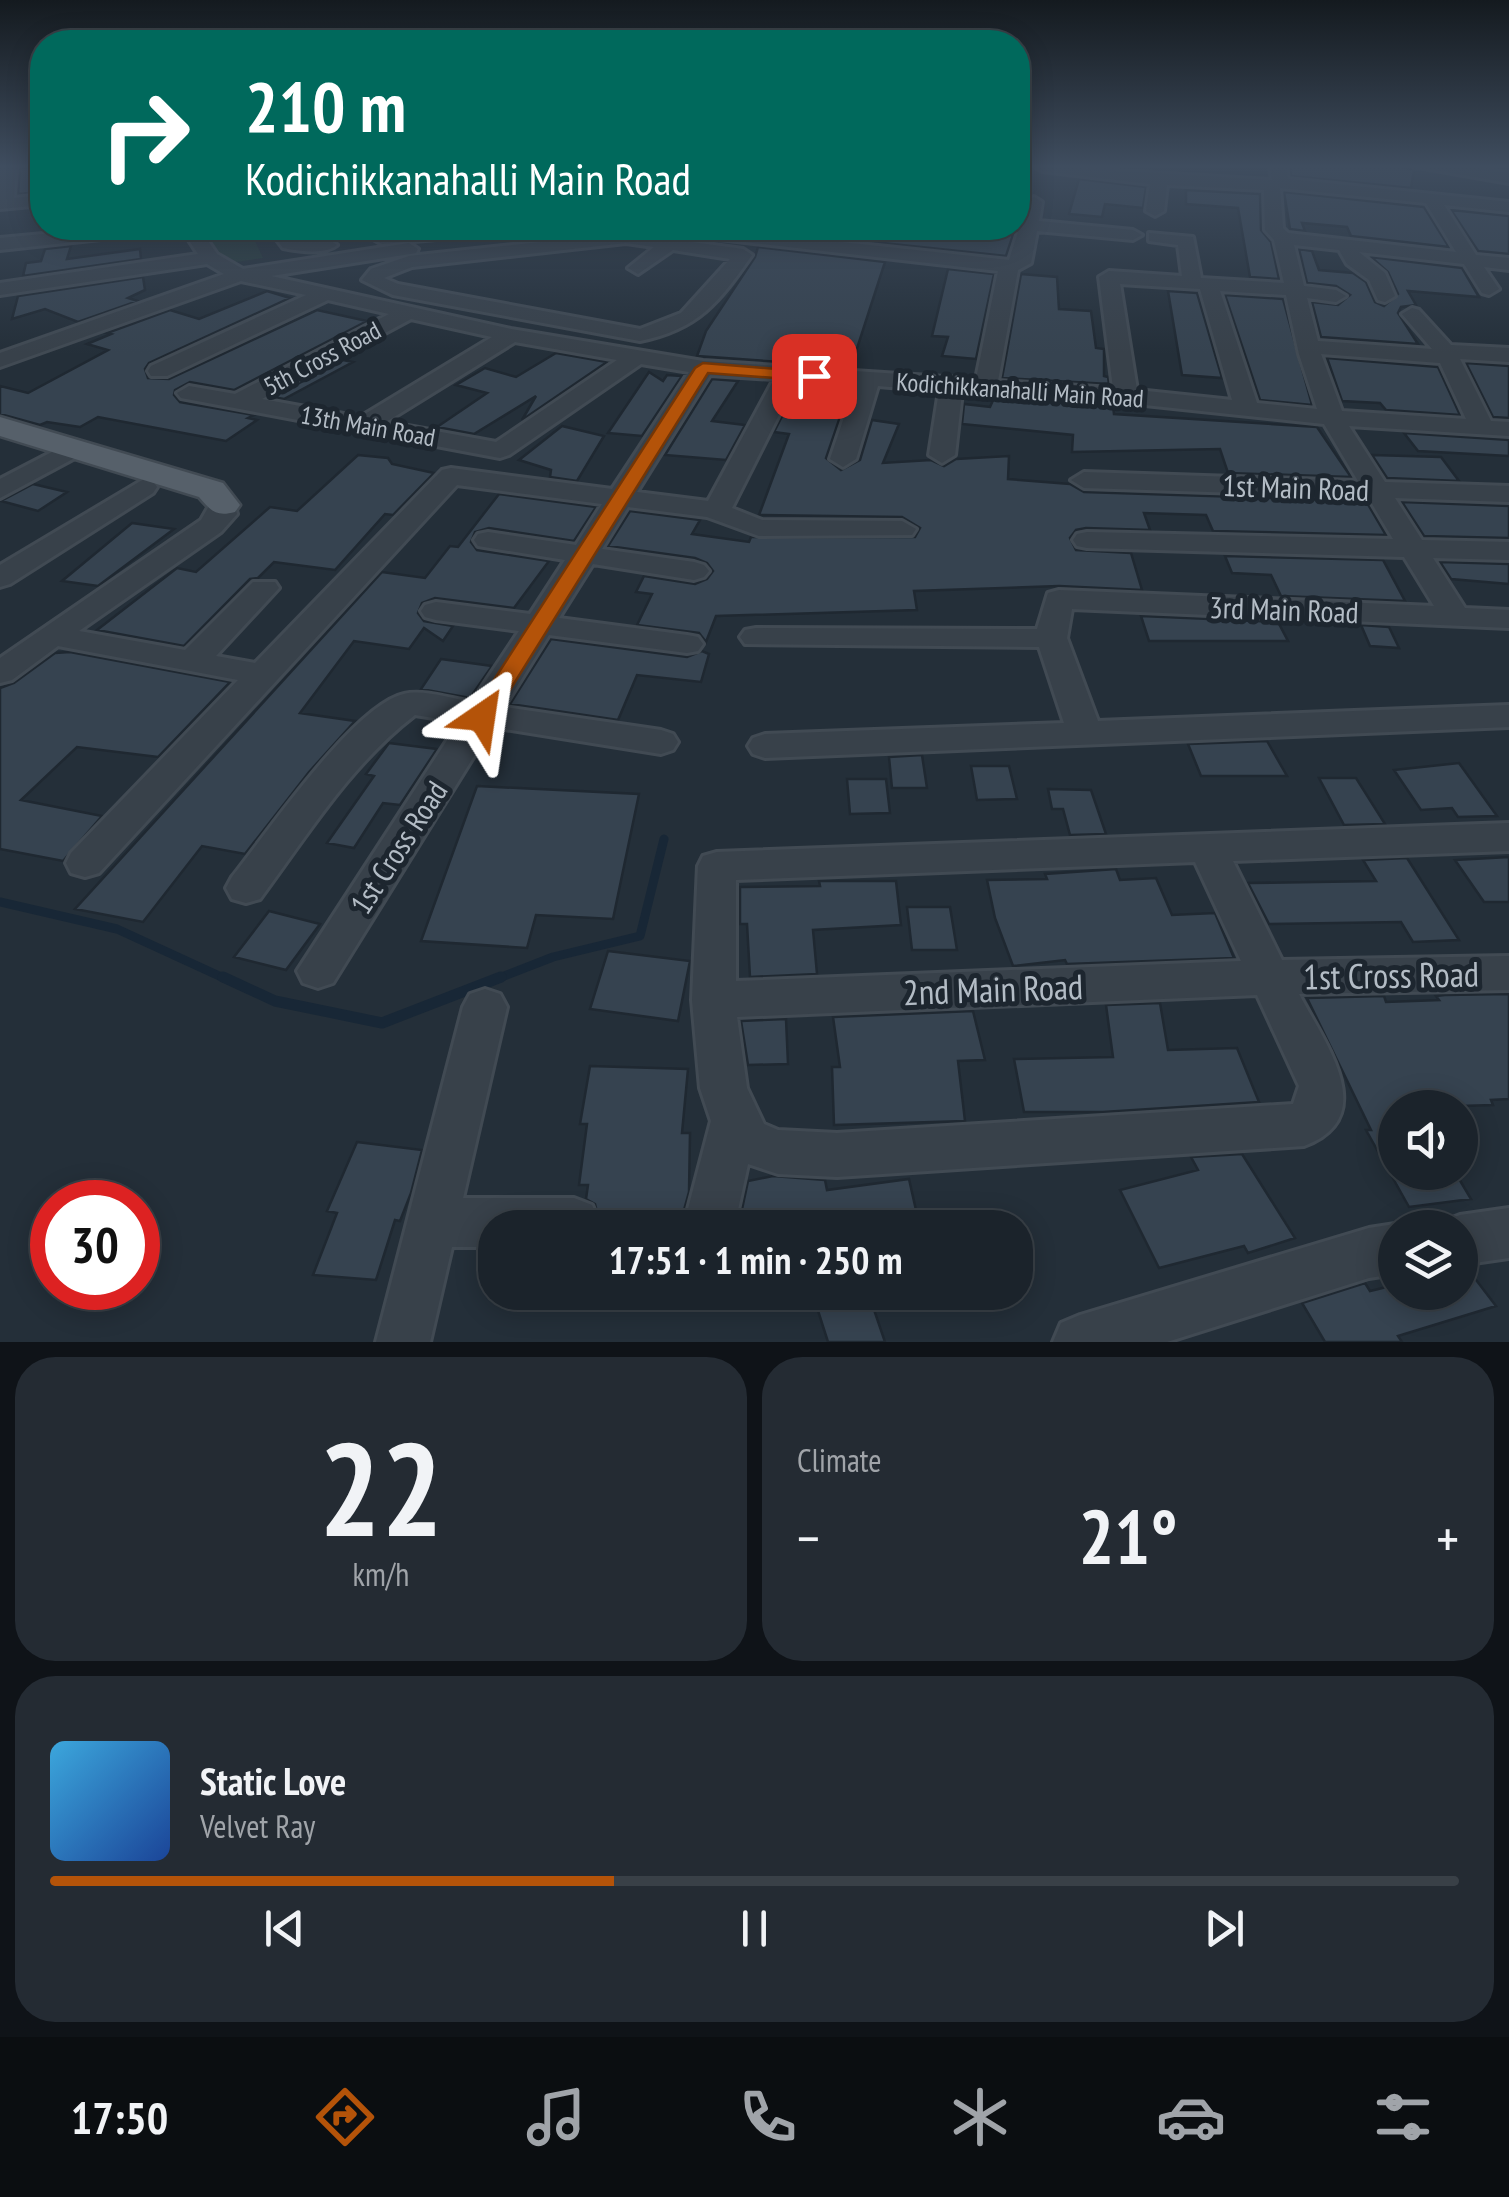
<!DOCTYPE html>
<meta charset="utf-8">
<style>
body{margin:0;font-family:"PT Sans Narrow",sans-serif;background:#242b33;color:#f1f3f6;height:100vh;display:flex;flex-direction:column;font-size:38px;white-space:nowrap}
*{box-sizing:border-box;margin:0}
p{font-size:32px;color:#a0a4a9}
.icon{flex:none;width:55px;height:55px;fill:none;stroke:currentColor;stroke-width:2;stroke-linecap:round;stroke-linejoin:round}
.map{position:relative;height:1342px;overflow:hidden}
.drawer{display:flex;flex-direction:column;gap:15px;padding:15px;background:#0f1318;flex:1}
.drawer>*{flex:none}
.top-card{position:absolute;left:30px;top:30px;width:1000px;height:210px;border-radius:40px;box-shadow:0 5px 25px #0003,0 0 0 2px #394047;background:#00695c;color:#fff;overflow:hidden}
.buttons{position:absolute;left:1378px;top:1090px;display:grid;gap:20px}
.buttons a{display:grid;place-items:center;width:100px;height:100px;border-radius:50%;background:#1b232b;box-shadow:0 5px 25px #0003,0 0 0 2px #394047;font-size:50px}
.speed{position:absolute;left:30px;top:1180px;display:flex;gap:20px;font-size:50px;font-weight:700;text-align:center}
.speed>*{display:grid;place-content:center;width:130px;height:130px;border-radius:50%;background:#1b232b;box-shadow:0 5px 25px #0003,0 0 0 2px #394047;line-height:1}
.speed .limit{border:15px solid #d22;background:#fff;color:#111}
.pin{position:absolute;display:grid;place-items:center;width:85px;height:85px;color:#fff;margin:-42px;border-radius:20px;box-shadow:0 5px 15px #0006}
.me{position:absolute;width:110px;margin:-55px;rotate:32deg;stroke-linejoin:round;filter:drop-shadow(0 0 8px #0008)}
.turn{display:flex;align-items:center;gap:35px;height:210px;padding:0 50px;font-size:45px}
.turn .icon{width:130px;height:130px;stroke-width:2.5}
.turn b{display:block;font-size:70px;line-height:85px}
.big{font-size:75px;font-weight:700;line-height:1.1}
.drawer .card{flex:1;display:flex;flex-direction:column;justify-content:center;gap:15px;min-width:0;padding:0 35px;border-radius:40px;background:#242b33}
.drawer .dial{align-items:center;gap:0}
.dial b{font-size:130px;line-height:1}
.song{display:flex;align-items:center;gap:30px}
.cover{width:120px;height:120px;border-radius:15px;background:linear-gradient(135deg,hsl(200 70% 55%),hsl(220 70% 35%))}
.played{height:10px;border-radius:5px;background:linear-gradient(90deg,#b45309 40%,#394047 40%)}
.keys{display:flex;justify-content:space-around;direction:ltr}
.heat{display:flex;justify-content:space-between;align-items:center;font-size:55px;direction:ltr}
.drawer .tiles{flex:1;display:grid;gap:15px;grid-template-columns:1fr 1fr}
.card:last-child{grid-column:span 2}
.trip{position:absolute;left:478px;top:1210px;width:555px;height:100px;border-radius:40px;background:#1b232b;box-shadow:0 5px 25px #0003,0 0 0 2px #394047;font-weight:700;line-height:100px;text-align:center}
.tab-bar{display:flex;height:160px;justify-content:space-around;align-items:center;background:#0b0e11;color:#a0a4a9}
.tab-bar .icon{width:70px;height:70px}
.tab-bar .active{color:#b45309}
.tab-bar b{font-size:45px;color:#f1f3f6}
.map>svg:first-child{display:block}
</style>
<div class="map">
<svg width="1509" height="1342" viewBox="0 0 1509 1342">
<rect width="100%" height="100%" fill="#242f39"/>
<path fill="#263a3a" d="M198 228H249L263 258 230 263 214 252Z"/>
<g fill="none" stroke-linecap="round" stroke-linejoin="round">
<path stroke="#182736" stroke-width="9" d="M0 902 117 929 228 980
M494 980 553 957 640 936 664 839"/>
<path stroke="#182736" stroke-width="11" d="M223 977 275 1001 382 1023 501 977"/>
</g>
<path fill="#364350" stroke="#1f2831" stroke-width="2.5" d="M42 166V192L18 194 20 168Z
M1290 166H1400L1414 170 1411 188 1291 176Z
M1079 179 1146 187 1143 208 1105 204 1102 217 1069 214Z
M1186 190 1260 194 1261 230 1271 242 1279 279 1250 277 1238 208 1186 204Z
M1284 192 1424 207 1449 247 1351 236 1347 227 1302 223 1305 231 1290 229Z
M1451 210 1509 216V254L1478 251Z
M772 228H1008L1014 232 1006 256 769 231Z
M71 246 67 259 140 249 141 259 23 276 26 263 41 261 45 249Z
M758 247 885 262 851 367 697 356 706 331 755 257Z
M1299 249 1312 251 1319 270 1353 273 1366 282 1375 302 1384 306 1398 294 1388 272 1371 257 1462 268 1479 297 1408 291 1416 305 1401 307 1398 313 1418 344 1321 337 1312 302 1338 305 1350 295 1336 286 1307 283Z
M948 269 994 274 976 359 942 356 948 337 932 336Z
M1021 274 1057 277 1059 309 1091 311 1096 348 1104 349V376L1108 377 1109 384 1002 378Z
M143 277 145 290 128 298 138 301 78 322 45 309 12 319 18 296Z
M267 291 290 298 149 363 145 369 148 378 169 379 317 310 367 321 234 390 190 382 175 390 174 395 180 402 254 415 248 418 257 420 226 441 98 417 80 427 47 422 40 425 0 414V386L28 393 108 350 87 344 111 334 107 333 170 310 199 319Z
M1168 291 1197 293 1222 378 1182 375Z
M1225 295 1283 299 1312 405 1260 400Z
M556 353 607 362 522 420 536 396 474 434 437 427 487 393 456 385 485 368 516 377Z
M1327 358 1438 367 1460 415 1386 410 1380 403 1342 401Z
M343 360 353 362 284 399 273 397Z
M1466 363 1509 366V418L1493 417Z
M649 372 663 381 667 375 682 376 642 436 608 433Z
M712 379 738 381 712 421 745 425 726 460 665 455Z
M798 385 841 388 835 416 840 417 826 458 841 470 860 460 872 420 899 424 883 463 931 460 944 466 956 459 1009 456 1008 479 1070 484 1084 492 1366 501 1386 535 1213 531 1206 515 1144 513 1150 530 1086 528 1076 530 1070 538 1076 550 1131 553 1142 590 1059 586 914 591 917 610 716 616 706 642 699 633 637 625 652 594 636 592 644 576 695 584 707 579 713 571 707 563 695 558 608 546 630 511 700 520 692 534 749 542 751 537H915L920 528 902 517 759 515 789 434 774 432Z
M994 398 1113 406 1114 414 1317 427 1351 477 1228 473 1220 449 1072 452 1073 435 962 424 964 404 990 407Z
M562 426 604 436 577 481 550 477 551 470 519 460Z
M1404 433 1509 440V456L1418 451Z
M358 455 388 458 392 464 434 473 393 515 385 514 335 570 274 562 258 578 250 579 184 646 97 630 177 568 196 572 270 507 297 511Z
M1372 455 1441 457 1459 481 1387 478Z
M33 484 67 492 38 511 1 501Z
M499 494 596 507 574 541 489 528 475 532 471 542 477 550 549 561 514 608 435 598 422 603 418 613 424 621 453 626 443 641 424 628 409 649 354 641 300 713 355 721 309 772 245 854 202 846 143 922 75 909 382 572 425 578 450 546 458 547Z
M1402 502 1509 506V538L1424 536Z
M132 523 174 529 98 586 62 581Z
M1225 556 1383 560 1405 601 1281 596 1271 575 1232 573Z
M1440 562 1509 564V584L1451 579Z
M1141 616 1278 622 1288 641H1149Z
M1361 625 1389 627 1399 648 1370 646Z
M551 639 687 657 702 651 709 654 701 682 637 675 618 720 510 704Z
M70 652 230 682 158 757 77 747 21 800 102 816 63 861 0 849V688L14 683 55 653Z
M441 659 492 666 470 698 421 689Z
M1267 741 1287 776H1201L1188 744Z
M389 743 437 749 400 805 383 803 354 848 327 843 374 776 366 774Z
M922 755 927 788H892L889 757Z
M1459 763 1497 816 1458 817 1452 808 1421 810 1394 770Z
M971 766H1009L1017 799 977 800Z
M1319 778H1356L1385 824 1344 825Z
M847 779H886L890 813 850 814Z
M477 786 639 794 613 919 536 915 527 948 421 941Z
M1048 789 1091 790 1106 834 1070 835 1063 809H1052Z
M1509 857V902H1484L1455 860Z
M1407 858 1459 940 1413 942 1401 922 1269 924 1248 883 1376 881 1363 860Z
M1116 869 1120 880 1156 878 1172 915 1215 913 1234 958 1067 964 1065 960 1013 966 995 918 987 880 1047 879 1045 874Z
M819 881H896L901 925 813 930 817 974 750 977 747 924H740V887L820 886Z
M907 907H950L957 950H912Z
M269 911 320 924 286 970 234 957Z
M608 951 690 961 678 1021 590 1009Z
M1509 994V1099L1491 1100 1493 1105 1395 1108V1172H1455L1471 1199 1409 1207 1366 1130H1371L1307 998 1384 996 1386 1002 1439 1000 1436 996 1445 995Z
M1160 1003 1168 1050 1237 1048 1259 1102 1103 1112H1024L1014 1059 1113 1057 1106 1005Z
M973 1011 985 1060 958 1061 965 1121 834 1125 832 1067H840L833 1017Z
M786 1019 788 1064 748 1065 741 1021Z
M590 1066 688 1069 682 1133H690L689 1192 679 1228H601L595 1204 586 1199 588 1185H579L587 1124H580Z
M357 1142 422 1150 411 1193 400 1221 395 1220 376 1280 313 1275 337 1213 327 1211Z
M1242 1154 1295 1238 1248 1253 1244 1246 1159 1268 1120 1190 1198 1170 1191 1157Z
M773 1176 825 1180 827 1190 909 1179 920 1228H738L748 1181Z
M1467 1268 1496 1306 1398 1336 1402 1342H1325L1302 1303 1365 1283 1370 1291 1395 1285V1292H1460V1269Z
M812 1292H868L885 1342H828Z"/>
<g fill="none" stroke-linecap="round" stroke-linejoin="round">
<g stroke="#414a53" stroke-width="6">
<path id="minor" d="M0 166H16L14 198 42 195V205L0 209Z
M1034 166 1272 180 1270 166H1286L1288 179 1509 202V212L1444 205 1476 255 1509 258V270L1484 267 1499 289 1489 295 1482 293 1464 264 1359 252 1385 273 1395 296 1385 302 1378 300 1369 280 1347 264 1339 250 1294 245 1304 286 1336 290 1346 296 1336 302 1307 298 1318 341 1432 349 1402 314 1412 308 1419 310 1451 345 1509 348V362L1460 359 1491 421 1509 422V436L1349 426 1385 482 1509 486V502L1395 498 1422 540 1509 542V560L1433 558 1465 608 1509 610V628L1072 609 1067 638 1098 721 1509 705V727L765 758 753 754 748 746 753 738 765 734 1064 723 1039 647 745 644 740 637 745 630 756 628 1037 629 1048 593 1059 590 1434 606 1404 557 1087 548 1077 546 1073 540 1077 534 1087 532 1393 539 1368 497 1084 488 1071 480 1084 472 1358 481 1324 424 1126 403 994 394 985 397 962 392 955 455 942 463 929 455 939 391 878 386 856 459 843 467 830 459 855 385 796 381 732 508 762 520 902 521 916 529 912 535 759 536 707 517 628 507 602 549 694 562 704 565 709 571 704 577 694 580 593 564 559 618 687 635 698 637 703 644 698 651 687 653 549 635 504 707 661 730 673 734 678 742 673 750 661 754 492 727 333 983 318 988 303 983 297 971 459 722 415 715C351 764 308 834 260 899L246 903 232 899 226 888 232 877C265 836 354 705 404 694 424 689 452 699 472 702L519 631 436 620 425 617 421 611 425 605 436 602 530 614 565 560 478 546 474 540 478 534 488 532 576 545 602 504 457 485 99 873 85 877 71 873 66 863 71 853 238 680 58 646 12 680 0 683V658L201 520 213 499H233L237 514 221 532 79 631 185 650 253 582H275L279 588 216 656 255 663 442 470 451 468 612 489 689 372 641 364 509 455 500 458 181 398 177 393 189 386 235 394 389 314 328 300 167 376H151L148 371 151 366 306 295 241 281 0 367V353L224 274 207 264 0 295V283L198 254 181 228H199L217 254 243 269 409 243 418 249 416 253 271 276 511 329 703 361 976 379 998 271 719 239 710 234 719 229 1009 260 1019 229 1012 228H1018L1026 202 1034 197 1042 202 1039 221 1133 230 1142 235 1133 240 1037 231 1031 263 1018 270 998 381 1113 388 1099 277 1109 271 1182 276 1178 245 1149 241V233L1193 237 1201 278 1284 283 1274 240 1265 230 1264 190 1167 185 1164 211 1155 216 1146 211 1150 184 1042 171ZM1280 188 1426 203 1456 252 1288 233 1283 228ZM1120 284 1200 289 1232 400 1137 390ZM1220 291 1286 295 1299 354 1317 409 1257 403ZM411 319 492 337 360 417 262 399ZM515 342 617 360 496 442 386 422ZM1321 354 1440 363 1466 419 1342 411ZM710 375 774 379 708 501 637 492Z
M1412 166H1459L1509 173V183Z
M108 228H165L156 233 0 250V238Z
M268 228H286L294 239H328L337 245C325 255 298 251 283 248Z
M448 228H510L501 233 382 244 373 239 382 234Z
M626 233 743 249 752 255C719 302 699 329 640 341L393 295 362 280 371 269 409 256ZM626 243 654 247 628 268 638 274 673 250 730 259 681 313 640 329 398 284 384 278 412 267Z
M75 440 84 443 88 448 84 453 0 498V479Z
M144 479 153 481 157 487 153 493 10 584 0 587V565Z
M1509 823V851L1233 861 1282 960 1509 956V990L1299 994C1324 1042 1382 1117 1304 1146L837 1177 778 1174 748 1164 734 1228H683L711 1121 700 1088 692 1000 698 866 703 856 717 852ZM1195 862 1241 961 736 981V880ZM1257 995 1299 1086 1293 1104 837 1133 778 1130 764 1124 747 1088 737 1017Z
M485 989 500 994 507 1007 463 1198H574L592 1205 599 1222 597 1228H495V1247H452L430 1342H376L463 1007 470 994Z
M1509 1208V1258L1460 1265V1228H1440L1442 1222 1460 1215Z
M1395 1224 1404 1228H1395V1274L1369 1278 1167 1342H1053L1061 1323 1080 1315 1369 1228Z"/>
</g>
<g stroke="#414a53" stroke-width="5">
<path id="major" d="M0 417 223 483 240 505 235 512C216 517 211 511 199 497L0 436Z"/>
</g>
<use href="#minor" fill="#38414a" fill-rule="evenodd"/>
<use href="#major" fill="#56606a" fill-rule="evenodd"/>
</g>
<linearGradient id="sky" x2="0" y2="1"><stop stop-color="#141a1f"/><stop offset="0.47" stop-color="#3f4d5f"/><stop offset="1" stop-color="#3f4d5f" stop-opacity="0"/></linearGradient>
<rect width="1509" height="354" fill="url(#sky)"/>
<path fill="#b45309" stroke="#753606" stroke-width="2.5" d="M703 363 814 372 822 376 814 381 708 373 490 722H473L470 717 695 368Z"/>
<g text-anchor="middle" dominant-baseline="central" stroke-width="10" stroke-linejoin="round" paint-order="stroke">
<g font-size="25" fill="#b3bcc5" stroke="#1d262f">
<text transform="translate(322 358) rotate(-28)">5th Cross Road</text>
<text transform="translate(1020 390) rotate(4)">Kodichikkanahalli Main Road</text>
<text transform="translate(368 426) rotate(10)">13th Main Road</text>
</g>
<g font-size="30" fill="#b3bcc5" stroke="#1d262f">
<text transform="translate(1296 487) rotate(2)">1st Main Road</text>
<text transform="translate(1284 609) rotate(2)">3rd Main Road</text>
<text transform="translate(398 847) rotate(-57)">1st Cross Road</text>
</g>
<g font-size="35" fill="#b3bcc5" stroke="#1d262f">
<text transform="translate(1391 975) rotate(-1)">1st Cross Road</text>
<text transform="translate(993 989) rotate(-2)">2nd Main Road</text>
</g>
</g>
</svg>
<div class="buttons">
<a><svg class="icon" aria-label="sound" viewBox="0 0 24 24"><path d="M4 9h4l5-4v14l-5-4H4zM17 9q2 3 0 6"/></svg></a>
<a><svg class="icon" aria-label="layers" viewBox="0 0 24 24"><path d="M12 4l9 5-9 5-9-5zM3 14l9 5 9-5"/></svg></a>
</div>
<div class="speed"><div class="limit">30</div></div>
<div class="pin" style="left:814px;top:376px;background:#d93025"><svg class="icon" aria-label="arrive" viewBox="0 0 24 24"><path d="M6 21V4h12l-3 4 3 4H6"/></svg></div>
<svg class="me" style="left:482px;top:717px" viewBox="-20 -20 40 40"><path d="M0-17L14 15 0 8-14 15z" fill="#b45309" stroke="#fff" stroke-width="4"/></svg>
<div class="trip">17:51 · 1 min · 250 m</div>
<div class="top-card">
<div class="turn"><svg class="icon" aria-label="right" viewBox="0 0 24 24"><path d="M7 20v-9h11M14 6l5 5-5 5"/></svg><div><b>210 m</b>Kodichikkanahalli Main Road</div></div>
</div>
</div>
<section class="drawer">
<div class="tiles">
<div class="card dial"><b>22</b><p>km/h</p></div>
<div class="card"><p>Climate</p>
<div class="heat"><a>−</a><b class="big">21°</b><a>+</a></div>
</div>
<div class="card">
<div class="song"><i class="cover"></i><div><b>Static Love</b><p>Velvet Ray</p></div></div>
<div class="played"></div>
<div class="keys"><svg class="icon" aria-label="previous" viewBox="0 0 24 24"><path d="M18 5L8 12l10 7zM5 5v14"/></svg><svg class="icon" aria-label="pause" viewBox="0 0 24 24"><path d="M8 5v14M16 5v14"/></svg><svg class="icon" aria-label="next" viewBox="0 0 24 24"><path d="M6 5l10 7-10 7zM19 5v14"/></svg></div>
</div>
</div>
</section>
<nav class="tab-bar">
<b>17:50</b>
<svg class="icon active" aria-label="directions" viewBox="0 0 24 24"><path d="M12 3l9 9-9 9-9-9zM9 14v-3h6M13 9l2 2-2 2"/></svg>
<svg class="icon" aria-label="music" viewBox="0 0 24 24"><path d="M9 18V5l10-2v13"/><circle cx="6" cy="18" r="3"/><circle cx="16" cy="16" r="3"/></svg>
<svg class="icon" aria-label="phone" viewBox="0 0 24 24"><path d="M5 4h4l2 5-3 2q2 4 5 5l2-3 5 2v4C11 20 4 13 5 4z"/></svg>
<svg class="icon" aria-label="climate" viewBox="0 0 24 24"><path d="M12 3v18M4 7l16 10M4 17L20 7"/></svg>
<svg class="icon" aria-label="car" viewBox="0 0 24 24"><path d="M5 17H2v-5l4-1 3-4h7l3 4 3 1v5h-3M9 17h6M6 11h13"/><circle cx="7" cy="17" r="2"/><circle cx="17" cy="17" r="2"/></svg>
<svg class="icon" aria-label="filters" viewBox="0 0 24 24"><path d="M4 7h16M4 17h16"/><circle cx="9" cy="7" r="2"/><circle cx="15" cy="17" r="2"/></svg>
</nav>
